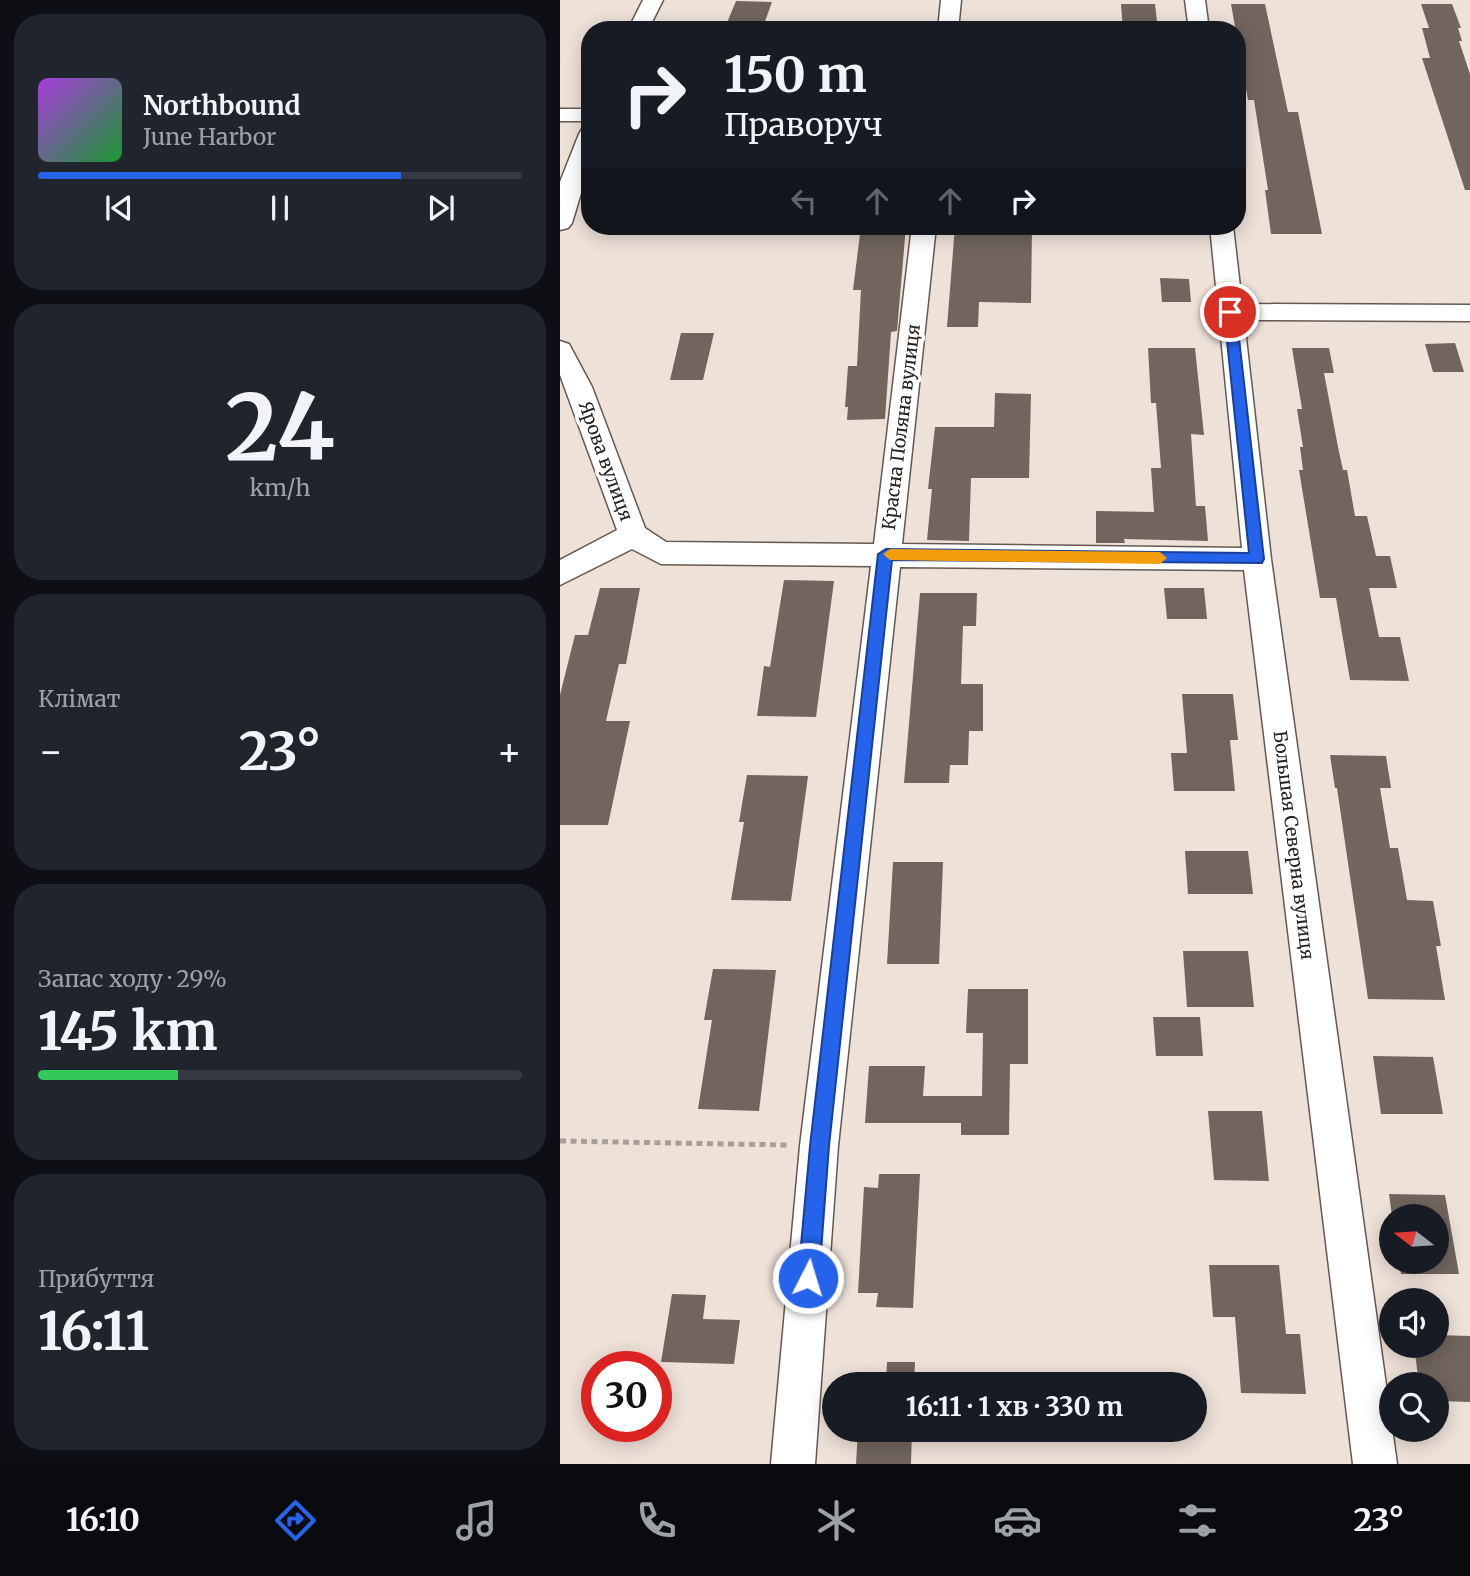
<!DOCTYPE html>
<html lang="uk">
<meta charset="utf-8">
<style>
body{margin:0;font-family:Merriweather,serif;background:#20242c;color:#f1f3f6;height:100vh;display:flex;flex-direction:column;font-size:26px;white-space:nowrap}
*{box-sizing:border-box;margin:0}
p{font-size:23px;color:#9ea1a6}
.icon{flex:none;width:38px;height:38px;fill:none;stroke:currentColor;stroke-width:2;stroke-linecap:round;stroke-linejoin:round}
.map{position:relative;flex:1;overflow:hidden}
.drawer{display:flex;flex-direction:column;gap:14px;padding:14px;background:#0d0f14;width:560px}
.drawer>*{flex:none}
.hud{position:absolute;left:21px;top:21px;width:665px;height:214px;border-radius:28px;box-shadow:0 4px 18px #0003;background:#171b24;color:#f1f3f6;overflow:hidden}
.needle{width:46px;rotate:287deg}
.tools{position:absolute;left:819px;top:1204px;display:grid;gap:14px}
.tools a{display:grid;place-items:center;width:70px;height:70px;border-radius:50%;background:#171b24;box-shadow:0 4px 18px #0003;font-size:35px}
.speed{position:absolute;left:21px;top:1351px;display:flex;gap:14px;font-size:35px;font-weight:700;text-align:center}
.speed>*{display:grid;place-content:center;width:91px;height:91px;border-radius:50%;background:#171b24;box-shadow:0 4px 18px #0003;line-height:1}
.speed .limit{border:10px solid #d22;background:#fff;color:#111}
.pin{position:absolute;display:grid;place-items:center;width:60px;height:60px;color:#fff;margin:-30px;border:4px solid #fff;border-radius:50%;box-shadow:0 2px 7px #0007}
.me{position:absolute;width:77px;margin:-38px;rotate:5deg;stroke-linejoin:round;filter:drop-shadow(0 0 5px #0008)}
.turn{display:flex;align-items:center;gap:24px;height:147px;padding:0 28px;font-size:32px}
.turn .icon{width:91px;height:91px;stroke-width:2.5}
.turn b{display:block;font-size:49px;line-height:60px}
.lanes{display:flex;align-items:center;height:66px;padding:0 28px;background:#0003;justify-content:center;gap:35px;direction:ltr}
.lanes .off{opacity:.35}
.big{font-size:52px;font-weight:700;line-height:1.1}
.drawer .widget{flex:1;display:flex;flex-direction:column;justify-content:center;gap:10px;min-width:0;padding:0 24px;border-radius:28px;background:#20242c}
.drawer .dial{align-items:center;gap:0}
.dial b{font-size:91px;line-height:1}
.song{display:flex;align-items:center;gap:21px}
.cover{width:84px;height:84px;border-radius:10px;background:linear-gradient(135deg,hsl(280 70% 55%),hsl(130 70% 35%))}
.played{height:7px;border-radius:4px;background:linear-gradient(90deg,#2563eb 75%,#363941 75%)}
.keys{display:flex;justify-content:space-around;direction:ltr}
.heat{display:flex;justify-content:space-between;align-items:center;font-size:38px;direction:ltr}
.charge{height:10px;border-radius:5px;background:linear-gradient(90deg,#34c759 29%,#363941 0)}
.trip{position:absolute;left:262px;top:1372px;width:385px;height:70px;border-radius:35px;background:#171b24;box-shadow:0 4px 18px #0003;font-weight:700;line-height:70px;text-align:center}
.dock{display:flex;height:112px;justify-content:space-around;align-items:center;background:#090b0e;color:#9ea1a6}
.dock .icon{width:49px;height:49px}
.dock .current{color:#2563eb}
.dock b{font-size:32px;color:#f1f3f6}
main{display:flex;flex:1;min-height:0}
.map>svg:first-child{display:block}
</style>
<main>
<section class="drawer">
<div class="widget">
<div class="song"><i class="cover"></i><div><b>Northbound</b><p>June Harbor</p></div></div>
<div class="played"></div>
<div class="keys"><svg class="icon" aria-label="previous" viewBox="0 0 24 24"><path d="M18 5L8 12l10 7zM5 5v14"/></svg><svg class="icon" aria-label="pause" viewBox="0 0 24 24"><path d="M8 5v14M16 5v14"/></svg><svg class="icon" aria-label="next" viewBox="0 0 24 24"><path d="M6 5l10 7-10 7zM19 5v14"/></svg></div>
</div>
<div class="widget dial"><b>24</b><p>km/h</p></div>
<div class="widget"><p>Клімат</p>
<div class="heat"><a>−</a><b class="big">23°</b><a>+</a></div>
</div>
<div class="widget"><p>Запас ходу · 29%</p><b class="big">145 km</b><div class="charge"></div></div>
<div class="widget"><p>Прибуття</p><b class="big">16:11</b></div>
</section>
<div class="map">
<svg width="910" height="1464" viewBox="0 0 910 1464">
<rect width="100%" height="100%" fill="#eee1d8"/>
<path fill="#71655d" d="M176 1 212 2 202 30H164Z
M561 4H595L598 30H563Z
M671 4H705L728 112H738L762 234H711L705 190H708L694 100H688Z
M861 4H892L901 28H898L902 41H899L910 74V190H905L862 58H870L862 28H869Z
M301 226H346L337 331 331 332 325 419 287 420 288 407H285L288 366H297L301 290H293Z
M395 226 472 229 471 303 419 302 418 327H387Z
M600 278 629 279 631 302H602Z
M121 333H154L143 380H110Z
M895 343 904 372H873L865 344Z
M588 348H635L644 435 631 434 636 506H645L648 541 564 539 565 543H536V511L594 512 591 468H601L596 403H591Z
M732 348H769L774 373H764L778 447 783 470H787L795 516H807L816 556H830L837 588H809L819 637H840L849 681 790 680 776 598H760L739 470H743L740 447H743L737 409H742Z
M435 393 471 394 469 478H411L409 541 367 540 372 489H368L375 427H434Z
M224 580 274 581 256 717 197 716 204 666 210 667Z
M40 588H80L66 664H59L46 721H70L48 825H0V695L15 635H28Z
M604 588H644L647 619H607Z
M360 593H417L416 626H403L401 684H423V731H409L408 765H390L389 783H344Z
M622 694H673L678 740H670L675 791H614L611 753H627Z
M770 755 826 756 831 788H820L830 848H838L847 900 873 901 881 946H876L885 1000 808 999 777 788H775Z
M187 775 248 776 231 901 171 900 184 822H179Z
M625 851H688L693 894H628Z
M333 862H383L379 964H327Z
M623 951H688L694 1007H627Z
M153 969 216 970 199 1111 138 1109 152 1020H144Z
M408 989H468V1064H450L449 1135H401V1123H305L309 1066H365L363 1096H422L423 1033H406Z
M593 1017H640L643 1056H596Z
M813 1056 873 1057 883 1114H821Z
M648 1111H702L709 1181 654 1180Z
M319 1174H360L353 1308 316 1307 318 1293H298L304 1187 318 1188Z
M829 1194 885 1195 899 1274H841L839 1262H877V1216H832Z
M649 1265H719L726 1334H740L746 1394 681 1393 675 1317H653Z
M112 1294 146 1295 143 1319 180 1320 174 1364 101 1362Z
M877 1335 910 1336V1402L877 1401V1384H859L854 1346H877Z
M327 1362H355L354 1384H301H326Z
M298 1430H352L351 1464H296Z"/>
<g fill="none" stroke-linecap="round" stroke-linejoin="round">
<g stroke="#645951" stroke-width="3">
<path id="minor" d="M83 0H103L88 30H68Z
M381 0H401L398 30H378Z
M625 0H645L649 30H629Z
M0 109H30V121H0Z
M30 128V163L12 223 8 228 0 230V182L19 134 22 129Z
M352 226H376L342 544 682 548 650 226H673L682 304 910 305V321L684 320 711 559 837 1464H793L684 570 340 567 278 1146 255 1464H211L240 1146 311 566 101 564 72 549 0 585V560L57 530 0 375V341L9 344 32 387 85 528 106 542 314 544Z"/>
</g>
<path stroke="#a89e96" stroke-width="5" stroke-dasharray="6 4.5" stroke-linecap="butt" d="M0 1141 227 1145"/>
<use href="#minor" fill="#fff" fill-rule="evenodd"/>
</g>
<path fill="#2563eb" stroke="#184099" stroke-width="2" d="M670 307 676 312 704 559 702 563 332 560 269 1146 259 1278 256 1286 248 1289 241 1286 238 1278 250 1146 318 554 326 549 689 553 664 312Z"/>
<path fill="#f59e0b" d="M330 549 600 552 607 558 600 564 330 560 323 554Z"/>
<g text-anchor="middle" dominant-baseline="central" stroke-width="7" stroke-linejoin="round" paint-order="stroke">
<g font-size="18" fill="#25211d" stroke="#fff">
<text transform="translate(341 427) rotate(-83)">Красна Поляна вулиця</text>
<text transform="translate(46 461) rotate(70)">Ярова вулиця</text>
<text transform="translate(734 845) rotate(83)">Большая Северна вулиця</text>
</g>
</g>
</svg>
<div class="tools">
<a><svg class="needle" viewBox="-14 -14 28 28"><path d="M0-13l5 13h-10z" fill="#e53935"/><path d="M0 13l5-13h-10z" fill="#9ea1a6"/></svg></a>
<a><svg class="icon" aria-label="sound" viewBox="0 0 24 24"><path d="M4 9h4l5-4v14l-5-4H4zM17 9q2 3 0 6"/></svg></a>
<a><svg class="icon" aria-label="search" viewBox="0 0 24 24"><circle cx="10" cy="10" r="6"/><path d="M15 15l6 6"/></svg></a>
</div>
<div class="speed"><div class="limit">30</div></div>
<div class="pin" style="left:670px;top:312px;background:#d93025"><svg class="icon" aria-label="arrive" viewBox="0 0 24 24"><path d="M6 21V4h12l-3 4 3 4H6"/></svg></div>
<svg class="me" style="left:248px;top:1278px" viewBox="-20 -20 40 40"><circle r="17" fill="#2563eb" stroke="#fff" stroke-width="3"/><path d="M0-11L8 9 0 5-8 9z" fill="#fff"/></svg>
<div class="trip">16:11 · 1 хв · 330 m</div>
<div class="hud">
<div class="turn"><svg class="icon" aria-label="right" viewBox="0 0 24 24"><path d="M7 20v-9h11M14 6l5 5-5 5"/></svg><div><b>150 m</b>Праворуч</div></div>
<div class="lanes"><svg class="icon off" aria-label="left" viewBox="0 0 24 24"><path d="M17 20v-9H6M10 6l-5 5 5 5"/></svg><svg class="icon off" aria-label="ahead" viewBox="0 0 24 24"><path d="M12 20V5M6 11l6-6 6 6"/></svg><svg class="icon off" aria-label="ahead" viewBox="0 0 24 24"><path d="M12 20V5M6 11l6-6 6 6"/></svg><svg class="icon" aria-label="right" viewBox="0 0 24 24"><path d="M7 20v-9h11M14 6l5 5-5 5"/></svg></div>
</div>
</div>
</main>
<nav class="dock">
<b>16:10</b>
<svg class="icon current" aria-label="directions" viewBox="0 0 24 24"><path d="M12 3l9 9-9 9-9-9zM9 14v-3h6M13 9l2 2-2 2"/></svg>
<svg class="icon" aria-label="music" viewBox="0 0 24 24"><path d="M9 18V5l10-2v13"/><circle cx="6" cy="18" r="3"/><circle cx="16" cy="16" r="3"/></svg>
<svg class="icon" aria-label="phone" viewBox="0 0 24 24"><path d="M5 4h4l2 5-3 2q2 4 5 5l2-3 5 2v4C11 20 4 13 5 4z"/></svg>
<svg class="icon" aria-label="climate" viewBox="0 0 24 24"><path d="M12 3v18M4 7l16 10M4 17L20 7"/></svg>
<svg class="icon" aria-label="car" viewBox="0 0 24 24"><path d="M5 17H2v-5l4-1 3-4h7l3 4 3 1v5h-3M9 17h6M6 11h13"/><circle cx="7" cy="17" r="2"/><circle cx="17" cy="17" r="2"/></svg>
<svg class="icon" aria-label="filters" viewBox="0 0 24 24"><path d="M4 7h16M4 17h16"/><circle cx="9" cy="7" r="2"/><circle cx="15" cy="17" r="2"/></svg>
<b>23°</b>
</nav>
